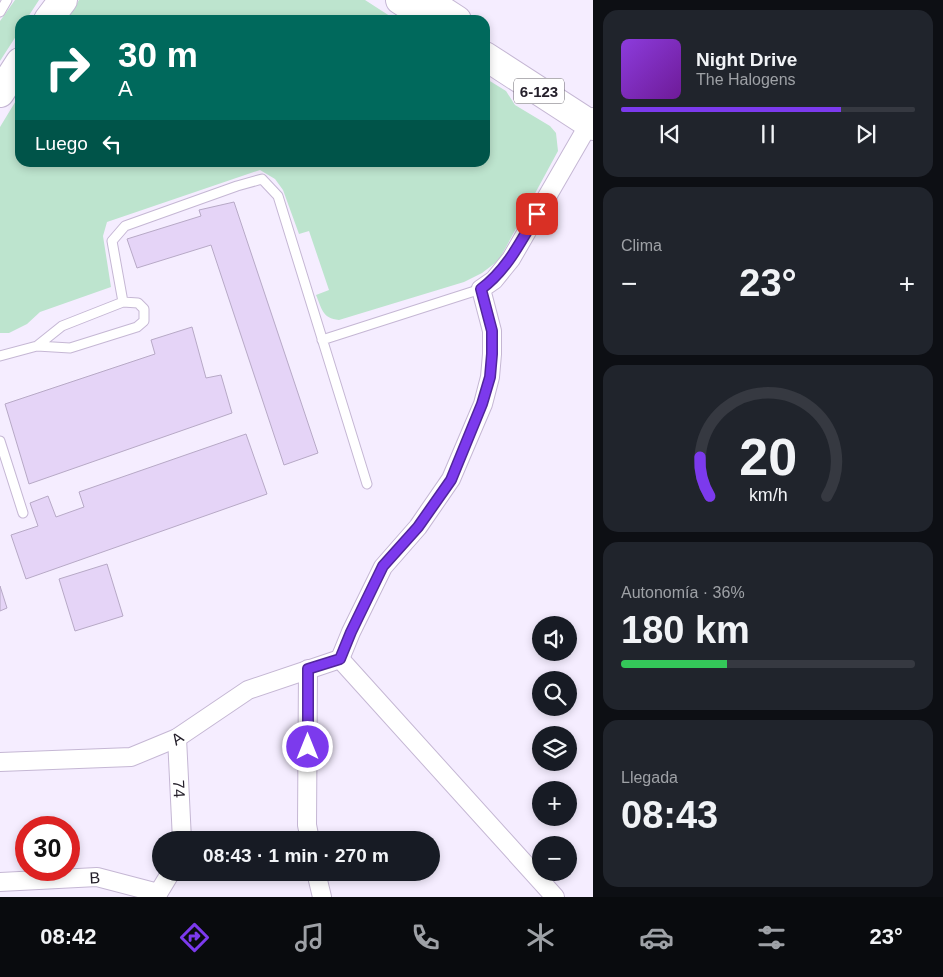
<!DOCTYPE html>
<html lang="es">
<meta charset="utf-8">
<style>
body{margin:0;font-family:Helvetica,sans-serif;background:#20242c;color:#f1f3f6;height:100vh;display:flex;flex-direction:column;font-size:19px;white-space:nowrap}
*{box-sizing:border-box;margin:0}
p{font-size:16px;color:#9ea1a6}
.icon{flex:none;width:28px;height:28px;fill:none;stroke:currentColor;stroke-width:2;stroke-linecap:round;stroke-linejoin:round}
.map{position:relative;flex:1;overflow:hidden}
.details{display:flex;flex-direction:column;gap:10px;padding:10px;background:#0d0f14;width:350px}
.details>*{flex:none}
.top-card{position:absolute;left:15px;top:15px;width:475px;height:152px;border-radius:15px;box-shadow:0 2px 8px #0003;background:#00695c;color:#fff;overflow:hidden}
.tools{position:absolute;left:532px;top:616px;display:grid;gap:10px}
.tools a{display:grid;place-items:center;width:45px;height:45px;border-radius:50%;background:#171b24;box-shadow:0 2px 8px #0003;font-size:25px}
.speed{position:absolute;left:15px;top:816px;display:flex;gap:10px;font-size:25px;font-weight:700;text-align:center}
.speed>*{display:grid;place-content:center;width:65px;height:65px;border-radius:50%;background:#171b24;box-shadow:0 2px 8px #0003;line-height:1}
.speed .limit{border:8px solid #d22;background:#fff;color:#111}
.pin{position:absolute;display:grid;place-items:center;width:42px;height:42px;color:#fff;margin:-21px;border-radius:10px;box-shadow:0 2px 8px #0006}
.me{position:absolute;width:55px;margin:-28px;rotate:0deg;stroke-linejoin:round;filter:drop-shadow(0 0 4px #0008)}
.turn{display:flex;align-items:center;gap:18px;height:105px;padding:0 20px;font-size:22px}
.turn .icon{width:65px;height:65px;stroke-width:2.5}
.turn b{display:block;font-size:35px;line-height:42px}
.then{display:flex;align-items:center;height:48px;padding:0 20px;background:#0003;gap:10px;font-size:19px}
.big{font-size:38px;font-weight:600;line-height:1.1}
.details .widget{flex:1;display:flex;flex-direction:column;justify-content:center;gap:8px;min-width:0;padding:0 18px;border-radius:15px;background:#20242c}
.details .dial{align-items:center;gap:0}
.dial svg{height:130px;overflow:visible;fill:none;stroke:#363941;stroke-width:7;stroke-linecap:round;text-anchor:middle}
.dial text{fill:#f1f3f6;stroke:none}
.song{display:flex;align-items:center;gap:15px}
.cover{width:60px;height:60px;border-radius:8px;background:linear-gradient(135deg,hsl(270 70% 55%),hsl(280 70% 35%))}
.played{height:5px;border-radius:2px;background:linear-gradient(90deg,#7c3aed 75%,#363941 75%)}
.keys{display:flex;justify-content:space-around;direction:ltr}
.heat{display:flex;justify-content:space-between;align-items:center;font-size:28px;direction:ltr}
.charge{height:8px;border-radius:4px;background:linear-gradient(90deg,#34c759 36%,#363941 0)}
.trip{position:absolute;left:152px;top:831px;width:288px;height:50px;border-radius:25px;background:#171b24;box-shadow:0 2px 8px #0003;font-weight:600;line-height:50px;text-align:center}
.menu{display:flex;height:80px;justify-content:space-around;align-items:center;background:#090b0e;color:#9ea1a6}
.menu .icon{width:35px;height:35px}
.menu .selected{color:#7c3aed}
.menu b{font-size:22px;color:#f1f3f6}
main{display:flex;flex:1;min-height:0}
.map>svg:first-child{display:block}
</style>
<main>
<div class="map">
<svg width="593" height="897" viewBox="0 0 593 897">
<rect width="100%" height="100%" fill="#f5edff"/>
<path fill="#bde4ce" d="M15 0H39L26 20H20V30L0 61V21Z
M79 0H365L396 20H67Z
M485 78 506 91 515 105 550 126 556 133 558 151 499 260 482 273 464 282 339 320C322 318 322 309 316 295L329 290 309 231 299 234 283 190 275 179 260 170 107 222 103 236 111 287 40 312 27 324 9 333H0V127L20 94V162H485Z"/>
<path fill="#e5d4f7" stroke="#b7a9c6" d="M234 202 318 453 284 465 211 245 137 268 127 239 201 216 199 210Z
M192 327 206 378 221 375 232 413 29 484 5 404 155 354 151 340Z
M246 434 267 494 26 579 11 535 38 526 30 503 48 496 56 517 84 507 79 492Z
M107 564 123 616 75 631 59 579Z
M0 586 7 608 0 611Z"/>
<g fill="none" stroke-linecap="round" stroke-linejoin="round">
<g stroke="#c5b7d4" stroke-width="11">
<path id="service" d="M0 12 7 0
M123 302 112 241 125 226 237 186 262 179 278 196 367 484
M322 340 481 289
M0 356 37 346 70 348 137 327 144 321V309L138 303 123 302 62 326 37 346
M0 441 23 513"/>
</g>
<g stroke="#c5b7d4" stroke-width="20">
<g id="minor">
<path d="M340 659 351 632 383 567 418 527 451 479 483 404 490 377 492 354V331L481 289 494 280 511 259 593 117"/>
<path d="M340 659 555 897"/>
<path d="M308 669 307 825 310 840"/>
<path id="s1" d="M177 738 182 840"/>
<path id="s2" d="M0 762 131 757 177 738 248 690 340 659"/>
<path d="M316 872 322 897"/>
<path id="s3" d="M0 882 97 877 158 893"/>
<path d="M156 897 171 872"/>
</g>
</g>
<g stroke="#c5b7d4" stroke-width="30">
<path id="primary" d="M400 0 431 20
M426 0 457 20
M485 56 593 126"/>
</g>
<g stroke="#c5b7d4" stroke-width="30">
<path id="trunk" d="M48 20 63 0
M0 93 20 62"/>
</g>
<use href="#service" stroke="#fff" stroke-width="9"/>
<use href="#minor" stroke="#fff" stroke-width="18"/>
<use href="#primary" stroke="#fff" stroke-width="28"/>
<use href="#trunk" stroke="#fff" stroke-width="28"/>
</g>
<g fill="none" stroke-linecap="round" stroke-linejoin="round">
<g stroke="#51269a" stroke-width="12">
<path id="route" d="M308 747V669L340 659 351 632 383 566 418 527 451 480 482 404 490 377 492 354V331L481 289C507 270 521 241 537 214"/>
</g>
<use href="#route" stroke="#7c3aed" stroke-width="9"/>
</g>
<g text-anchor="middle" dominant-baseline="central" stroke-width="5" stroke-linejoin="round" paint-order="stroke">
<rect fill="#fff" stroke="#66636b" stroke-width="1" x="514" y="78.5" width="50" height="25" rx="4"/>
<g font-size="15" font-weight="bold" fill="#25202b">
<text x="539" y="91">6-123</text>
</g>
<g font-size="16" fill="#25202b" stroke="#fff">
<text stroke="none"><textPath href="#s2" startOffset="181">A</textPath></text>
<text stroke="none"><textPath href="#s1" startOffset="51">74</textPath></text>
<text stroke="none"><textPath href="#s3" startOffset="95">B</textPath></text>
</g>
</g>
</svg>
<div class="tools">
<a><svg class="icon" aria-label="sound" viewBox="0 0 24 24"><path d="M4 9h4l5-4v14l-5-4H4zM17 9q2 3 0 6"/></svg></a>
<a><svg class="icon" aria-label="search" viewBox="0 0 24 24"><circle cx="10" cy="10" r="6"/><path d="M15 15l6 6"/></svg></a>
<a><svg class="icon" aria-label="layers" viewBox="0 0 24 24"><path d="M12 4l9 5-9 5-9-5zM3 14l9 5 9-5"/></svg></a>
<a>+</a>
<a>−</a>
</div>
<div class="speed"><div class="limit">30</div></div>
<div class="pin" style="left:537px;top:214px;background:#d93025"><svg class="icon" aria-label="arrive" viewBox="0 0 24 24"><path d="M6 21V4h12l-3 4 3 4H6"/></svg></div>
<svg class="me" style="left:308px;top:747px" viewBox="-20 -20 40 40"><circle r="17" fill="#7c3aed" stroke="#fff" stroke-width="3"/><path d="M0-11L8 9 0 5-8 9z" fill="#fff"/></svg>
<div class="trip">08:43 · 1 min · 270 m</div>
<div class="top-card">
<div class="turn"><svg class="icon" aria-label="right" viewBox="0 0 24 24"><path d="M7 20v-9h11M14 6l5 5-5 5"/></svg><div><b>30 m</b>A</div></div>
<div class="then">Luego<svg class="icon" aria-label="left" viewBox="0 0 24 24"><path d="M17 20v-9H6M10 6l-5 5 5 5"/></svg></div>
</div>
</div>
<section class="details">
<div class="widget">
<div class="song"><i class="cover"></i><div><b>Night Drive</b><p>The Halogens</p></div></div>
<div class="played"></div>
<div class="keys"><svg class="icon" aria-label="previous" viewBox="0 0 24 24"><path d="M18 5L8 12l10 7zM5 5v14"/></svg><svg class="icon" aria-label="pause" viewBox="0 0 24 24"><path d="M8 5v14M16 5v14"/></svg><svg class="icon" aria-label="next" viewBox="0 0 24 24"><path d="M6 5l10 7-10 7zM19 5v14"/></svg></div>
</div>
<div class="widget"><p>Clima</p>
<div class="heat"><a>−</a><b class="big">23°</b><a>+</a></div>
</div>
<div class="widget dial"><svg viewBox="0 0 100 80">
<path d="M14 69A42 42 0 1 1 86 69"/>
<path d="M14 69A42 42 0 0 1 8 45" stroke="#7c3aed"/>
<text x="50" y="56" font-size="32" font-weight="700">20</text>
<text x="50" y="72" font-size="11">km/h</text>
</svg></div>
<div class="widget"><p>Autonomía · 36%</p><b class="big">180 km</b><div class="charge"></div></div>
<div class="widget"><p>Llegada</p><b class="big">08:43</b></div>
</section>
</main>
<nav class="menu">
<b>08:42</b>
<svg class="icon selected" aria-label="directions" viewBox="0 0 24 24"><path d="M12 3l9 9-9 9-9-9zM9 14v-3h6M13 9l2 2-2 2"/></svg>
<svg class="icon" aria-label="music" viewBox="0 0 24 24"><path d="M9 18V5l10-2v13"/><circle cx="6" cy="18" r="3"/><circle cx="16" cy="16" r="3"/></svg>
<svg class="icon" aria-label="phone" viewBox="0 0 24 24"><path d="M5 4h4l2 5-3 2q2 4 5 5l2-3 5 2v4C11 20 4 13 5 4z"/></svg>
<svg class="icon" aria-label="climate" viewBox="0 0 24 24"><path d="M12 3v18M4 7l16 10M4 17L20 7"/></svg>
<svg class="icon" aria-label="car" viewBox="0 0 24 24"><path d="M5 17H2v-5l4-1 3-4h7l3 4 3 1v5h-3M9 17h6M6 11h13"/><circle cx="7" cy="17" r="2"/><circle cx="17" cy="17" r="2"/></svg>
<svg class="icon" aria-label="filters" viewBox="0 0 24 24"><path d="M4 7h16M4 17h16"/><circle cx="9" cy="7" r="2"/><circle cx="15" cy="17" r="2"/></svg>
<b>23°</b>
</nav>
